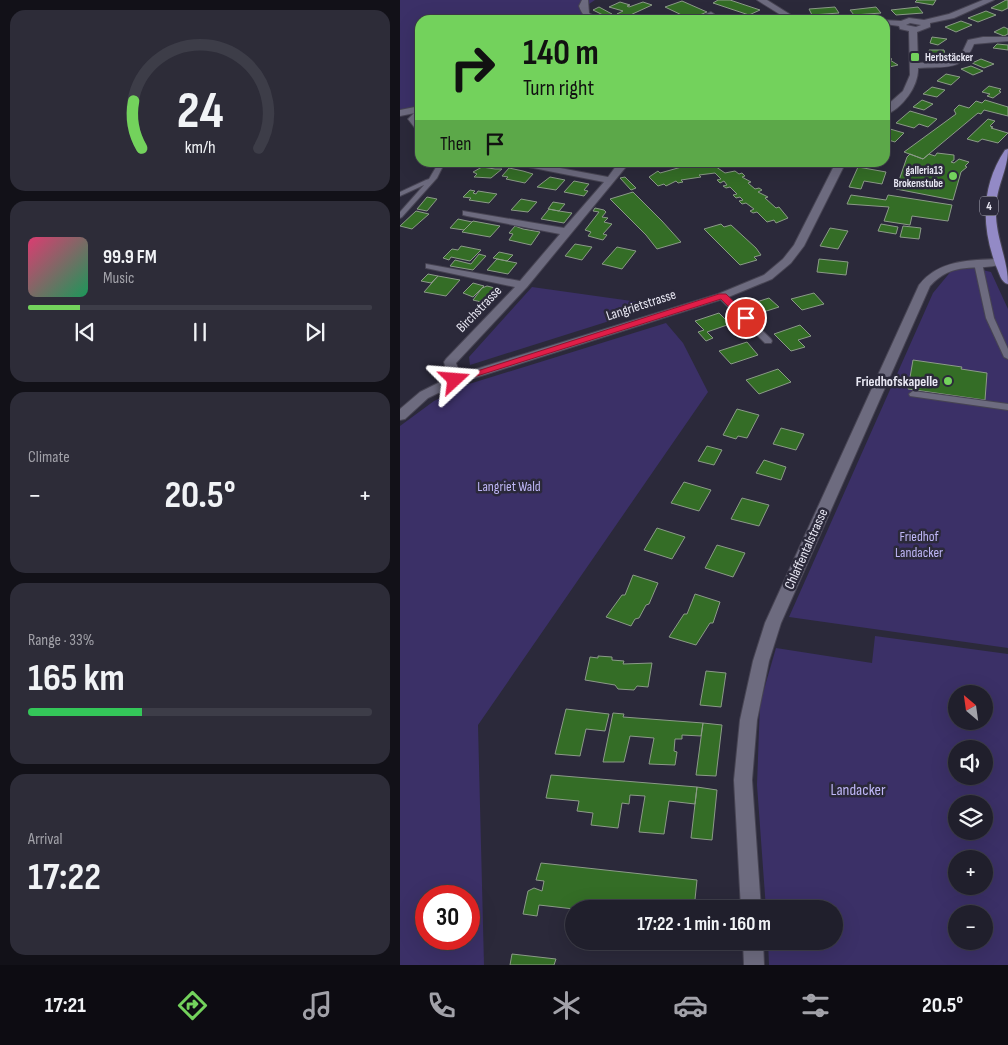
<!DOCTYPE html>
<meta charset="utf-8">
<style>
body{margin:0;font-family:"Sofia Sans Condensed",sans-serif;background:#2d2c38;color:#f1f3f6;height:100vh;display:flex;flex-direction:column;font-size:19px;white-space:nowrap}
*{box-sizing:border-box;margin:0}
p{font-size:16px;color:#a2a2a9}
.icon{flex:none;width:28px;height:28px;fill:none;stroke:currentColor;stroke-width:2;stroke-linecap:round;stroke-linejoin:round}
.map{position:relative;flex:1;overflow:hidden}
.side{display:flex;flex-direction:column;gap:10px;padding:10px;background:#121118;width:400px}
.side>*{flex:none}
.hud{position:absolute;left:15px;top:15px;width:475px;height:152px;border-radius:15px;box-shadow:0 5px 20px #0002,0 0 0 1px #3d3d48;background:#73d25c;color:#111;overflow:hidden}
.needle{width:32px;rotate:331deg}
.fabs{position:absolute;left:548px;top:685px;display:grid;gap:10px}
.fabs a{display:grid;place-items:center;width:45px;height:45px;border-radius:50%;background:#201f2c;box-shadow:0 5px 20px #0002,0 0 0 1px #3d3d48;font-size:25px}
.speed{position:absolute;left:15px;top:885px;display:flex;gap:10px;font-size:25px;font-weight:700;text-align:center}
.speed>*{display:grid;place-content:center;width:65px;height:65px;border-radius:50%;background:#201f2c;box-shadow:0 5px 20px #0002,0 0 0 1px #3d3d48;line-height:1}
.speed .limit{border:8px solid #d22;background:#fff;color:#111}
.pin{position:absolute;display:grid;place-items:center;width:42px;height:42px;color:#fff;margin:-21px;border:2px solid #fff;border-radius:50%;box-shadow:0 1px 5px #0007}
.me{position:absolute;width:55px;margin:-28px;rotate:71deg;stroke-linejoin:round;filter:drop-shadow(0 0 4px #0008)}
.turn{display:flex;align-items:center;gap:18px;height:105px;padding:0 25px;font-size:22px}
.turn .icon{width:65px;height:65px;stroke-width:2.5}
.turn b{display:block;font-size:35px;line-height:42px}
.then{display:flex;align-items:center;height:48px;padding:0 25px;background:#0003;gap:10px;font-size:19px}
.big{font-size:38px;font-weight:700;line-height:1.1}
.side .card{flex:1;display:flex;flex-direction:column;justify-content:center;gap:8px;min-width:0;padding:0 18px;border-radius:15px;background:#2d2c38}
.side .dial{align-items:center;gap:0}
.dial svg{height:130px;overflow:visible;fill:none;stroke:#3d3d48;stroke-width:7;stroke-linecap:round;text-anchor:middle}
.dial text{fill:#f1f3f6;stroke:none}
.song{display:flex;align-items:center;gap:15px}
.cover{width:60px;height:60px;border-radius:8px;background:linear-gradient(135deg,hsl(340 70% 55%),hsl(150 70% 35%))}
.played{height:5px;border-radius:2px;background:linear-gradient(90deg,#73d25c 15%,#3d3d48 15%)}
.keys{display:flex;justify-content:space-around;direction:ltr}
.heat{display:flex;justify-content:space-between;align-items:center;font-size:28px;direction:ltr}
.charge{height:8px;border-radius:4px;background:linear-gradient(90deg,#34c759 33%,#3d3d48 0)}
.trip{position:absolute;left:165px;top:900px;width:278px;height:50px;border-radius:25px;background:#201f2c;box-shadow:0 5px 20px #0002,0 0 0 1px #3d3d48;font-weight:700;line-height:50px;text-align:center}
.tab-bar{display:flex;height:80px;justify-content:space-around;align-items:center;background:#0d0c12;color:#a2a2a9}
.tab-bar .icon{width:35px;height:35px}
.tab-bar .on{color:#73d25c}
.tab-bar b{font-size:22px;color:#f1f3f6}
main{display:flex;flex:1;min-height:0}
.map>svg:first-child{display:block}
</style>
<main>
<section class="side">
<div class="card dial"><svg viewBox="0 0 100 80">
<path d="M14 69A42 42 0 1 1 86 69"/>
<path d="M14 69A42 42 0 0 1 9 40" stroke="#73d25c"/>
<text x="50" y="56" font-size="32" font-weight="700">24</text>
<text x="50" y="72" font-size="11">km/h</text>
</svg></div>
<div class="card">
<div class="song"><i class="cover"></i><div><b>99.9 FM</b><p>Music</p></div></div>
<div class="played"></div>
<div class="keys"><svg class="icon" aria-label="previous" viewBox="0 0 24 24"><path d="M18 5L8 12l10 7zM5 5v14"/></svg><svg class="icon" aria-label="pause" viewBox="0 0 24 24"><path d="M8 5v14M16 5v14"/></svg><svg class="icon" aria-label="next" viewBox="0 0 24 24"><path d="M6 5l10 7-10 7zM19 5v14"/></svg></div>
</div>
<div class="card"><p>Climate</p>
<div class="heat"><a>−</a><b class="big">20.5°</b><a>+</a></div>
</div>
<div class="card"><p>Range · 33%</p><b class="big">165 km</b><div class="charge"></div></div>
<div class="card"><p>Arrival</p><b class="big">17:22</b></div>
</section>
<div class="map">
<svg width="608" height="965" viewBox="0 0 608 965">
<rect width="100%" height="100%" fill="#2b293a"/>
<path fill="#3b3067" fill-rule="evenodd" d="M0 0H195L180 10 191 20H20V105L0 110Z
M574 268 591 272 608 309V648L389 617 533 293 552 270Z
M132 287 260 305 70 365 69 357Z
M266 323 283 343 308 392 78 725 84 965H0V426L34 401 69 384ZM69 896V939H26V896Z
M475 636 608 654V965H369L368 941H434V909H366L357 785 360 703 376 648 472 663ZM556 694H584V721H556ZM556 749H584V776H556ZM556 804H584V831H556ZM556 859H584V886H556ZM556 914H584V941H556Z"/>
<path fill="#346d26" stroke="#8b9a88" d="M318 0H330L360 10 349 15 313 3Z
M517 0H536L533 5 515 2Z
M606 0H608V8L602 11 591 8Z
M282 1 307 12 290 19 265 7Z
M220 2 230 5 227 6 229 7 243 2 252 5 226 17 217 14 223 11 209 7Z
M199 7 212 14 210 15 219 18 211 20 204 18 207 17 193 10Z
M435 7 439 13 412 15 409 9Z
M476 7 481 13 454 15 450 10Z
M518 7 523 13 496 15 491 10Z
M586 11 596 15 578 22 568 18Z
M561 21 572 25 556 32 545 27Z
M604 27 608 29V34L604 36 594 32Z
M532 37 547 39 538 45 530 43Z
M597 44 608 45V50L593 48Z
M529 50H544L545 54 532 57Z
M485 57 492 59 490 60 498 65 485 68Z
M581 59 594 64 584 68 572 63Z
M571 66 583 71 573 75 561 69Z
M546 74 560 77 551 85 537 81Z
M589 86 601 89 599 91 601 92 593 98 587 96 590 94 582 92Z
M532 87 545 90 537 97 523 94Z
M522 100 533 104 524 110 513 107Z
M585 100 608 107V116L584 110 581 114 578 113 523 159 504 152 556 114 554 110 559 105 569 108 576 101 582 103Z
M510 111 537 119 528 127 519 124 514 128 496 123Z
M588 119 595 121 590 126 593 127 591 128 608 133 598 143 582 139 578 142 567 139Z
M490 129 504 133 495 142 485 139V134Z
M537 153 554 155V160L551 162 554 163 559 159 569 162 565 166 567 167 561 172 553 200 496 189 507 157 510 154 523 159 529 154 535 156Z
M309 162 325 173 335 171 339 174 342 173 345 176 342 177 351 182 348 183 355 189 359 188 362 190 358 192 368 197 365 198 376 208 379 207 388 218 376 223 374 220 367 222 357 212 353 213 350 211 354 209 346 203 342 204 339 201 343 200 340 197 336 198 333 195 337 194 330 187 326 188 323 186 327 185 324 181 320 183 317 180 321 179 315 173 299 175 301 177 281 180 283 182 278 183 276 181 266 186 264 184 258 186 249 177 258 171 260 173 296 163Z
M82 167 95 169H102L91 178 74 177 77 174 73 172Z
M458 167 486 172 482 184 464 181 461 189 449 187Z
M109 168 123 171 133 174 125 183 106 179 108 177 102 176Z
M150 177 165 180 156 190 137 187Z
M225 177 236 188 231 190 220 178Z
M174 181 189 184 184 190 188 191 184 196 164 192Z
M70 190 75 191 73 193 76 194 78 191 97 194 89 203 69 200 71 198 63 197Z
M233 192 262 221 281 242 257 249 246 235 210 199Z
M451 195 486 200 488 195 552 205 548 221 512 216 510 225 484 221 489 207 447 204Z
M27 197 37 199 27 211 17 209Z
M121 199 137 202 128 212 111 210Z
M153 202 165 204 159 211 148 209Z
M195 208 204 210 206 212 202 217 208 218 204 222 212 224 203 234 207 235 203 240 188 236 191 232 185 230 199 212 193 211Z
M149 209 159 211 172 213 164 223 141 219Z
M16 211 29 214 12 229 0 226Z
M58 219 72 222 64 230 50 228Z
M73 221 100 226 90 237 62 232Z
M321 224 324 227 331 225 356 248 361 255 354 257 357 260 340 265 304 229Z
M481 224 498 227 496 234 478 231Z
M115 226 123 229 140 232 131 245 109 240 113 234 109 233Z
M503 226 521 228 519 239 500 237Z
M430 228 448 231 438 249 420 246Z
M175 244 192 247 182 260 165 256Z
M61 246 81 250 70 261 51 257 49 260 43 258 52 249 58 250Z
M217 247 236 251 222 269 202 264Z
M99 252 113 255 107 261 93 258Z
M79 254 86 256 73 270 50 266 55 260 71 264Z
M97 259 117 263 108 274 87 270Z
M419 259 448 262 446 275 417 272Z
M28 274 38 276 31 283 21 281Z
M38 276 60 280 46 296 24 292Z
M73 283 84 286 73 297 63 293Z
M87 286 103 290 89 304 73 300 82 288Z
M414 293 424 304 402 310 391 299Z
M369 298 379 307 357 314 347 305Z
M319 313 330 324 307 332 313 338 306 341 298 332 304 330 295 321Z
M400 325 411 336 398 340 405 347 391 351 374 334Z
M347 342 358 355 331 364 319 351Z
M513 360 562 367 561 369 587 373 585 400 508 389Z
M378 369 391 382 359 394 346 380Z
M337 409 359 415 347 438 338 436 336 439 323 435Z
M381 428 404 434 396 450 373 444Z
M307 446 322 450 314 465 298 461Z
M364 460 386 467 381 480 356 473Z
M284 482 311 490 299 511 271 503Z
M342 498 369 505 359 526 331 519Z
M257 528 285 537 272 559 244 550Z
M317 545 345 553 333 577 305 568Z
M233 575 258 583 249 604 246 605 239 618 235 619 231 626 206 617 222 595H225Z
M295 594 320 602 313 623H310L296 645 269 637 284 614H287Z
M198 656 212 657V660L224 661 223 664 252 663 248 687 237 686 234 690 218 689 215 685 185 680 190 657 198 658Z
M306 671 326 673 321 707 300 705Z
M166 709 209 714 205 731 186 729 180 756 155 754Z
M213 713 224 714 223 717 303 723 301 736 282 735V739H275L274 751 277 752 275 765 249 764 254 738 230 736 224 762H203Z
M303 723 322 725 316 776 296 775Z
M151 775 297 787 295 804 269 801 264 834 239 832 245 796 230 795 229 804 222 803 218 828 191 825 193 813 177 811 179 801 146 798Z
M297 787 317 790 312 840 291 838Z
M141 863 297 880 294 909H174L139 905 137 916 123 914 128 891 134 888 142 891 144 881 136 880Z
M112 954 156 959 154 965H110Z"/>
<g fill="none" stroke-linecap="round" stroke-linejoin="round">
<g stroke="#474453" stroke-width="2">
<path id="service" d="M311 12 314 14 306 18 308 20H302L300 17Z
M20 107V113L14 119 20 127V133L18 132 8 119Z
M39 162H45L37 178 2 217 0 218V212L24 185 0 196V192L26 180 29 179Z
M578 261 582 263 594 318 608 349V359L604 357 586 318 574 263Z
M319 294H325L371 339 372 341 371 343H365L319 298Z
M513 391 608 404V410L510 396 509 394Z"/>
</g>
<g stroke="#474453" stroke-width="2">
<path id="minor" d="M182 0H188L189 13 201 20C189 20 183 18 179 6Z
M357 0H367L399 20H389Z
M583 0H594L554 18 530 23V27L517 32 518 63 554 61 561 55 568 40 583 37H608V41L574 44C563 72 545 66 518 68 519 86 502 109 485 115V107L503 91 510 75 509 31 500 29 499 26 485 24 483 20 501 21 509 18 524 20 549 14ZM510 23 521 25 516 27 506 25Z
M20 106V112L0 116V110Z
M103 162H128L208 177 219 162H230L127 287 56 363 60 374 318 294 364 275 383 259 394 245 436 162H446L404 246 391 263 372 279 326 298 59 383 28 398 5 419 0 420V409L20 392 48 378 44 362 46 359 115 287 26 268V264L120 281 160 234 67 216 63 215V211L164 228 204 182Z
M599 259 605 262 603 264C574 272 554 260 530 286L381 623 369 661 357 720 352 780 361 909H341L334 780 340 720 353 661 365 623 519 285C538 260 570 260 599 259Z
M343 941H363L364 965H344Z"/>
</g>
<g stroke="#474453" stroke-width="2">
<path id="primary" d="M608 149C608 172 594 189 596 216 597 240 608 261 608 284 601 283 599 272 596 266 581 226 581 186 605 150Z"/>
</g>
<use href="#service" fill="#6d6b7f" fill-rule="evenodd"/>
<use href="#minor" fill="#6d6b7f" fill-rule="evenodd"/>
<use href="#primary" fill="#938ac6" fill-rule="evenodd"/>
</g>
<path fill="#e11d48" stroke="#92132f" d="M319 294H326L349 316V320H342L321 299 58 382H51L49 380Z"/>
<g fill="#73d25c" stroke="#2b293a" stroke-width="2">
<rect x="510" y="52" width="10" height="10" rx="2.5"/>
<circle cx="553" cy="176" r="5"/>
<circle cx="548" cy="381" r="5"/>
</g>
<g text-anchor="middle" dominant-baseline="central" stroke-width="5" stroke-linejoin="round" paint-order="stroke">
<g font-size="11" font-weight="bold" fill="#e8e7f3" stroke="#2b293a" text-anchor="start">
<text x="525" y="57">Herbstäcker</text>
<text x="543" y="170" text-anchor="end">galleria13<tspan x="543" dy="13">Brokenstube</tspan></text>
</g>
<rect fill="#2b293a" stroke="#afaebc" stroke-width="1" x="580" y="196.5" width="18" height="19" rx="4"/>
<g font-size="12" font-weight="bold" fill="#e8e7f3">
<text x="589" y="206">4</text>
</g>
<g font-size="14" fill="#e8e7f3" stroke="#2b293a">
<text transform="translate(241 305) rotate(-18)">Langrietstrasse</text>
<text transform="translate(79 309) rotate(-46)">Birchstrasse</text>
<text transform="translate(406 549) rotate(-66)">Chlaffentalstrasse</text>
</g>
<g font-size="14" font-weight="bold" fill="#e8e7f3" stroke="#2b293a" text-anchor="end">
<text x="538" y="381">Friedhofskapelle</text>
</g>
<g font-size="14" fill="#bfb7f7" stroke="#2b293a">
<text x="109" y="486">Langriet Wald</text>
<text x="519" y="536">Friedhof<tspan x="519" dy="16">Landacker</tspan></text>
</g>
<g font-size="16" fill="#bfb7f7" stroke="#2b293a">
<text x="458" y="790">Landacker</text>
</g>
</g>
</svg>
<div class="fabs">
<a><svg class="needle" viewBox="-14 -14 28 28"><path d="M0-13l5 13h-10z" fill="#e53935"/><path d="M0 13l5-13h-10z" fill="#a2a2a9"/></svg></a>
<a><svg class="icon" aria-label="sound" viewBox="0 0 24 24"><path d="M4 9h4l5-4v14l-5-4H4zM17 9q2 3 0 6"/></svg></a>
<a><svg class="icon" aria-label="layers" viewBox="0 0 24 24"><path d="M12 4l9 5-9 5-9-5zM3 14l9 5 9-5"/></svg></a>
<a>+</a>
<a>−</a>
</div>
<div class="speed"><div class="limit">30</div></div>
<div class="pin" style="left:346px;top:318px;background:#d93025"><svg class="icon" aria-label="arrive" viewBox="0 0 24 24"><path d="M6 21V4h12l-3 4 3 4H6"/></svg></div>
<svg class="me" style="left:55px;top:380px" viewBox="-20 -20 40 40"><path d="M0-17L14 15 0 8-14 15z" fill="#e11d48" stroke="#fff" stroke-width="4"/></svg>
<div class="trip">17:22 · 1 min · 160 m</div>
<div class="hud">
<div class="turn"><svg class="icon" aria-label="right" viewBox="0 0 24 24"><path d="M7 20v-9h11M14 6l5 5-5 5"/></svg><div><b>140 m</b>Turn right</div></div>
<div class="then">Then<svg class="icon" aria-label="arrive" viewBox="0 0 24 24"><path d="M6 21V4h12l-3 4 3 4H6"/></svg></div>
</div>
</div>
</main>
<nav class="tab-bar">
<b>17:21</b>
<svg class="icon on" aria-label="directions" viewBox="0 0 24 24"><path d="M12 3l9 9-9 9-9-9zM9 14v-3h6M13 9l2 2-2 2"/></svg>
<svg class="icon" aria-label="music" viewBox="0 0 24 24"><path d="M9 18V5l10-2v13"/><circle cx="6" cy="18" r="3"/><circle cx="16" cy="16" r="3"/></svg>
<svg class="icon" aria-label="phone" viewBox="0 0 24 24"><path d="M5 4h4l2 5-3 2q2 4 5 5l2-3 5 2v4C11 20 4 13 5 4z"/></svg>
<svg class="icon" aria-label="climate" viewBox="0 0 24 24"><path d="M12 3v18M4 7l16 10M4 17L20 7"/></svg>
<svg class="icon" aria-label="car" viewBox="0 0 24 24"><path d="M5 17H2v-5l4-1 3-4h7l3 4 3 1v5h-3M9 17h6M6 11h13"/><circle cx="7" cy="17" r="2"/><circle cx="17" cy="17" r="2"/></svg>
<svg class="icon" aria-label="filters" viewBox="0 0 24 24"><path d="M4 7h16M4 17h16"/><circle cx="9" cy="7" r="2"/><circle cx="15" cy="17" r="2"/></svg>
<b>20.5°</b>
</nav>
